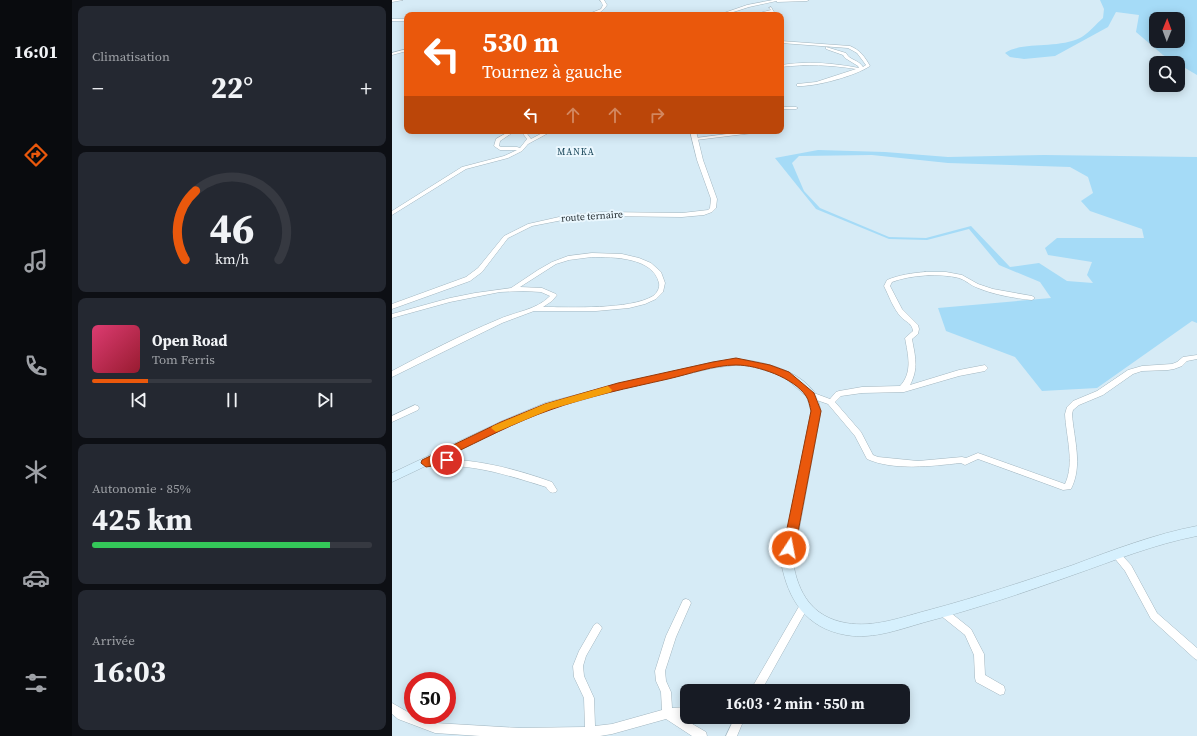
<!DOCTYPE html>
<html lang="fr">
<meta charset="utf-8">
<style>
body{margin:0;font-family:"Source Serif 4",serif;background:#242831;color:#f1f3f6;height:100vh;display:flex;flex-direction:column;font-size:15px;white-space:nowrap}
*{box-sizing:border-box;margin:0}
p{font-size:13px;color:#9ea1a6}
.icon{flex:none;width:22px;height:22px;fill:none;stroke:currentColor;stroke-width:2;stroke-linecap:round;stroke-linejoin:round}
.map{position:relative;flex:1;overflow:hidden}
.panel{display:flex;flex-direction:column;gap:6px;padding:6px;background:#0d0f14;width:320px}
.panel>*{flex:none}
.banner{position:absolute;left:12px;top:12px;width:380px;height:122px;border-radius:8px;box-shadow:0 2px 10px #0003;background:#ea580c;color:#fff;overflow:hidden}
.needle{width:26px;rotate:1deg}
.fabs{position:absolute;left:757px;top:12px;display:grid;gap:8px}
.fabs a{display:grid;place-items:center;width:36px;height:36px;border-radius:8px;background:#171b24;box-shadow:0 2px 10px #0003;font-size:20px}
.speed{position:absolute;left:12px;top:672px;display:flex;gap:8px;font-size:20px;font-weight:700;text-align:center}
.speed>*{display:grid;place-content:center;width:52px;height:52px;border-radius:50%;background:#171b24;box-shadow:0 2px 10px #0003;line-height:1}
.speed .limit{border:6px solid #d22;background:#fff;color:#111}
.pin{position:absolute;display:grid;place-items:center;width:34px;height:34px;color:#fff;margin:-17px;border:2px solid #fff;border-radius:50%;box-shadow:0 1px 4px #0007}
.me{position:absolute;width:44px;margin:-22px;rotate:11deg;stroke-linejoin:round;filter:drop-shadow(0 0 3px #0008)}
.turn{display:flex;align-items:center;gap:14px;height:84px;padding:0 12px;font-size:18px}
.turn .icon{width:52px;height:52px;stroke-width:2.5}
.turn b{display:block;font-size:28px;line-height:34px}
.lanes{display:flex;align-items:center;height:38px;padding:0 12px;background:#0003;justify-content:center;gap:20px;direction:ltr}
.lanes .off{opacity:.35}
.big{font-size:30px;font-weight:700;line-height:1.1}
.panel .widget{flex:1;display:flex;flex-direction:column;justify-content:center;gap:6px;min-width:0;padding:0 14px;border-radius:8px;background:#242831}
.panel .dial{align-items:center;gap:0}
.dial svg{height:104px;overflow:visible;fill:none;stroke:#363941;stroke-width:7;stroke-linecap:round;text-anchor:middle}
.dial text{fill:#f1f3f6;stroke:none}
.song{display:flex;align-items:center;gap:12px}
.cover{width:48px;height:48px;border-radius:6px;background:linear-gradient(135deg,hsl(340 70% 55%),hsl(350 70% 35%))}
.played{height:4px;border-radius:2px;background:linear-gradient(90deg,#ea580c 20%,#363941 20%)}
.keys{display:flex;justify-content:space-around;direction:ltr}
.heat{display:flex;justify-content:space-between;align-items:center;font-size:22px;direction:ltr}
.charge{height:6px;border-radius:3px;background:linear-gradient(90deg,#34c759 85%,#363941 0)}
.trip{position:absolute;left:288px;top:684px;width:230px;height:40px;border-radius:8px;background:#171b24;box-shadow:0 2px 10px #0003;font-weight:700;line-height:40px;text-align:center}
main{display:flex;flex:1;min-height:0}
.dock{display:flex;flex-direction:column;width:72px;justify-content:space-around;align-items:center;background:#090b0e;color:#9ea1a6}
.dock .icon{width:28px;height:28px}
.dock .on{color:#ea580c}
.dock b{font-size:18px;color:#f1f3f6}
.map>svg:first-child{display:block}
</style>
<main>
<nav class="dock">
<b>16:01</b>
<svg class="icon on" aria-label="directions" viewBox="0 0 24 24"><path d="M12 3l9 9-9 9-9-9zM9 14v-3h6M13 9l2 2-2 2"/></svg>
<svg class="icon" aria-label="music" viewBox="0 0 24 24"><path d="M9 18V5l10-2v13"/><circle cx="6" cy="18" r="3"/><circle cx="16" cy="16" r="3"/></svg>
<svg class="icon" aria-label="phone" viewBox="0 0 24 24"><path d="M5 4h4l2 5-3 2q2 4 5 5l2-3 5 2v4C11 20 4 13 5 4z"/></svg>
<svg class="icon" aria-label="climate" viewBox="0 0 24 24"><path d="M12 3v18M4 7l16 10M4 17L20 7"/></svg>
<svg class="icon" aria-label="car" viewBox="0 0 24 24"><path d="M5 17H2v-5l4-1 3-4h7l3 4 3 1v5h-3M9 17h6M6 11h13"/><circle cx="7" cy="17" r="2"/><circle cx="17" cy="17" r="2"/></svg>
<svg class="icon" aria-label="filters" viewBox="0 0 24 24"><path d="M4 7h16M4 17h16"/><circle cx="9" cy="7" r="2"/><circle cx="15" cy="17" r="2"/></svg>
</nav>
<section class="panel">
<div class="widget"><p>Climatisation</p>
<div class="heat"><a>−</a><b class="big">22°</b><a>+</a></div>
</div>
<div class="widget dial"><svg viewBox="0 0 100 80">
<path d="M14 69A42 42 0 1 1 86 69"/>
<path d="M14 69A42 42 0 0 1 22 16" stroke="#ea580c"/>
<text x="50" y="56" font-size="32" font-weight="700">46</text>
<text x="50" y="72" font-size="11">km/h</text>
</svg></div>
<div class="widget">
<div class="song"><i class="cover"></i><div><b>Open Road</b><p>Tom Ferris</p></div></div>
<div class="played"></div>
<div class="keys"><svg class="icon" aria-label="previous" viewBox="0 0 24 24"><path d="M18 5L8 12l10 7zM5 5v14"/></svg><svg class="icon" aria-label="pause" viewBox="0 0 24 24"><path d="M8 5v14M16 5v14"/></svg><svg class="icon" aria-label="next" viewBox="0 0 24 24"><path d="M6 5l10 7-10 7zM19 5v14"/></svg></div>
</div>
<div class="widget"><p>Autonomie · 85%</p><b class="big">425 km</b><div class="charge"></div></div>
<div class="widget"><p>Arrivée</p><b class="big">16:03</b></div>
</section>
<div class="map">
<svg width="805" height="736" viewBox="0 0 805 736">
<rect width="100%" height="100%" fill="#d6ebf6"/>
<path fill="#a5dbf7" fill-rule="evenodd" d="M708 0H805V75L771 55 744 32 747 15 724 12 716 27 663 56 632 59 618 57 613 53C630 41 666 49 688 38 696 34 704 24 711 18L712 9ZM764 19H786V41H764Z
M426 150 493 152 556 157 652 155 805 157V323L800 321 705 388 650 391 623 357 554 331 546 308 659 298 648 282 607 265 577 229 535 240 497 239 424 209 383 158ZM480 155 556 163 678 167 696 177 701 193 689 201 698 211 750 229 752 238H665L653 248 656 255 700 262 695 275 701 283 675 281 647 263 618 267 579 226 534 238 497 237 428 208 412 191 400 163 407 156Z"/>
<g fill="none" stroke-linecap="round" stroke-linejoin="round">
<g stroke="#a2b6c0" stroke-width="1">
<path id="minor" d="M0 0H11L0 2Z
M208 0H212L215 5C210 13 203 15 194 15L209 9 211 5Z
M384 0H417L415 1 385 2Z
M379 7 382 12 367 15H360L379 10 377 8Z
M0 19H15V21H0Z
M389 41 458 46C468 50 473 57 478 66 463 76 423 87 405 86V84L424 82 464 69C439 65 414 64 389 67V65C415 61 441 63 467 68L466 66 453 58 451 55 434 49V47L454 53C457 60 467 60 471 67L474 65 465 53 456 48 389 43Z
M15 49V51L0 55V53Z
M389 107H404L406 108 404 109H389Z
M118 131H123L108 141 107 146 109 147H125L128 148 135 139 129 131H133L139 139 154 131H160L136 144 130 151 116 158 74 169 0 215V211L70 167 112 156 125 150H108L102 146 104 139Z
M358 131H371L369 132 304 140 302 139 304 138Z
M200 253 230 254 247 258 259 263 269 272 273 283 271 292 264 299 253 304 237 308 204 311H142L110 323 0 377V371C34 353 69 335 105 320 122 312 145 310 158 296L149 292 131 291 108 292 58 302 0 318V314L58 298 83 293 119 288 146 270 160 262 176 256ZM200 257C221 257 261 257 267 283 268 288 265 293 261 296 238 310 178 307 151 307L160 301 165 295 164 294 150 288 128 287 164 264 177 260Z
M533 272H554L570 275 586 284 601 289 640 296 643 298 640 300C622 298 603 295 586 288 579 286 574 280 567 278 548 273 518 275 500 282L498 286 510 309 526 325 527 329 526 334 520 339C523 356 527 368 518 385L567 370 593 365 596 368 593 371 567 376 512 392 470 393 449 396 443 402 469 432 481 455 486 457 526 461 570 457 574 458 586 453 673 484C683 463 674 436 673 414L675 407 681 401 705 391 736 370 750 366 780 364 785 362 791 357 805 355V359L795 361 790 366 782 369 776 370 750 371 741 374 711 395 687 405 681 410 680 414C682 440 691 465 679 489L671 490 586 459 573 465 569 463C540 466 502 471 475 459L463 436 436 404 416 397 415 395 416 393 419 392 438 399 444 392 447 391 470 387 508 386C521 372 516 355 513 338L521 331C520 323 514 322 509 317 501 308 497 296 492 286L495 280C507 275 520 273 533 272Z
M23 405 26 406 27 408 26 410 0 422V416Z
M51 459C88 460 124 469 160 482L165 490 164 492C158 494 157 491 154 487 112 474 79 463 34 466L31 465 30 463 31 461Z
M724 551 727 552 739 565 765 613 805 648V660L802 658 759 619 733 571 720 555 721 552Z
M294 599 297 600 299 603 284 637 273 671 274 681 279 692 280 708 295 707 296 717 290 718 314 732 315 736H300L274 719 220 734 208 736H88L43 733 6 719 0 714V703L21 715 43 723 127 728 193 727 192 698 182 677 181 666 187 651 202 625 205 623 208 625 210 628 194 656 191 666 192 676 202 698 203 726 220 724 270 710 269 692 264 681 263 671 274 636 291 600Z
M412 601 415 603 417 606 415 609 369 691H358L409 603Z
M551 607 554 609 579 629 592 654 593 675 612 686 613 690 612 694 608 695 584 682 583 678 582 655 573 635 548 615 546 612 548 609Z
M343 717H353L345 736H334Z"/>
</g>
<g stroke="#a2b6c0" stroke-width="1">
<path id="tertiary" d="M381 0H389L357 7 332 15H326L355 5Z
M298 131H304L311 160 325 199 324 208 320 212 312 215 290 217 210 216 176 219 140 226 116 238 90 272 78 281 0 309V304L74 277 86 268 112 236 136 224 176 215 210 212 290 213 316 210 318 208 319 199 305 160Z"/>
</g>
<g stroke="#a2b6c0" stroke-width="1">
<path id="secondary" d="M344 359C371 361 407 370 423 393 426 398 427 405 429 411L401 562C406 593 420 617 454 623 482 628 510 617 537 610 586 597 633 581 681 565 721 550 763 534 805 526V536C763 544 721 561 681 575 634 592 586 608 537 621 511 628 482 640 454 635 414 628 396 600 389 562L419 411 415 397 391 376 359 366 344 365 321 368 226 390 158 409 116 427 0 482V473L110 421 153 403 226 384 321 362Z"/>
</g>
<use href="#minor" fill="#fff" fill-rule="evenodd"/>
<use href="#tertiary" fill="#fff" fill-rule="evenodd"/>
<use href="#secondary" fill="#d6f0fd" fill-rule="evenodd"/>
</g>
<path fill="#ea580c" stroke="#983908" d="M344 358 378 365 397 372 422 393 429 411 403 548 401 552 397 553 393 552 391 548 419 411C418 407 417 400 414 396 402 378 366 365 344 365 322 365 298 374 276 379 237 388 196 396 158 410 123 422 90 440 56 456L61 460 59 463 34 467 29 463 30 460 109 422 153 404 226 383 321 362Z"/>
<path fill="#f59e0b" d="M216 386 220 390 219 392 159 409 104 432 99 428 101 426 153 404Z"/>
<g text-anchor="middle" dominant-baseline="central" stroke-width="4" stroke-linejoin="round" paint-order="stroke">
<g font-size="9" letter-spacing="1" fill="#134155" stroke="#eaf7fe">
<text x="184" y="152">MANKA</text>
</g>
<g font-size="10" fill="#1e262a" stroke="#eaf7fe">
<text transform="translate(200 216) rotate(-4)">route ternaire</text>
</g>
</g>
</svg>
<div class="fabs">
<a><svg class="needle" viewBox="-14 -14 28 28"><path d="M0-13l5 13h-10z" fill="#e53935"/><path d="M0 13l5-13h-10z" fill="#9ea1a6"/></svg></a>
<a><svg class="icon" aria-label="search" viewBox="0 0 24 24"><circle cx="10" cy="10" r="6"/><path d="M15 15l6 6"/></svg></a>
</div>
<div class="speed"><div class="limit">50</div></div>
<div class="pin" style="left:55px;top:460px;background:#d93025"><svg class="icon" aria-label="arrive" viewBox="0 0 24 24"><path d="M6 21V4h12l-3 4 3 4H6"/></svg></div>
<svg class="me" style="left:397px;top:548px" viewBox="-20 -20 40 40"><circle r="17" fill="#ea580c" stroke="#fff" stroke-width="3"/><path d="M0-11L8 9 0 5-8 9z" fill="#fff"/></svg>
<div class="trip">16:03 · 2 min · 550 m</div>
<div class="banner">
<div class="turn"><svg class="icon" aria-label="left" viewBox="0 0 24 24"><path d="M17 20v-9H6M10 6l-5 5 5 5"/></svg><div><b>530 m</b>Tournez à gauche</div></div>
<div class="lanes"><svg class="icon" aria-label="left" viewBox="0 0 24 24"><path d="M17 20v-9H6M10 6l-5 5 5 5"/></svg><svg class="icon off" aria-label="ahead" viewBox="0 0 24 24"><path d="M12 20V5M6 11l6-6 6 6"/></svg><svg class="icon off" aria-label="ahead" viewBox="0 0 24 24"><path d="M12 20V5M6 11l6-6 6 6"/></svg><svg class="icon off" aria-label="right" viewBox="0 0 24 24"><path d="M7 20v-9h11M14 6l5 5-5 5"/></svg></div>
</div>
</div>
</main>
